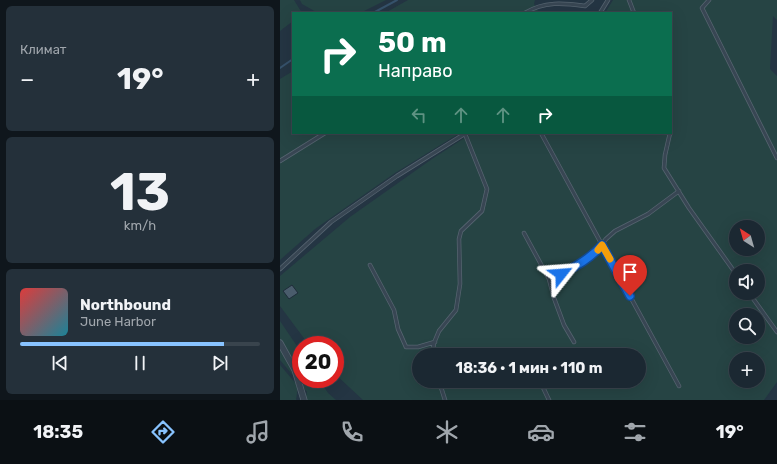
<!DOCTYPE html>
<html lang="ru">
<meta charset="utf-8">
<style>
body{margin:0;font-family:Rubik,sans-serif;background:#24303a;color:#f1f3f6;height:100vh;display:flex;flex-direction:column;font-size:15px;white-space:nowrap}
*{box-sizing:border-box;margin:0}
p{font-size:13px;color:#a0a6ac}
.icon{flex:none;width:22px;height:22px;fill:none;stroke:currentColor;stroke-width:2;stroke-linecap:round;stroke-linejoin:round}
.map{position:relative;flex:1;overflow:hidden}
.side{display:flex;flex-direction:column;gap:6px;padding:6px;background:#0f161c;width:280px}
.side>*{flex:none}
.banner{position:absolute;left:12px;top:12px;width:380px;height:122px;border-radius:0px;box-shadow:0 4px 16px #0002,0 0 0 1px #39444d;background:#0b6e4f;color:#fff;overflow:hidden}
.needle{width:26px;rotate:323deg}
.fabs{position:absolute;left:449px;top:220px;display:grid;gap:8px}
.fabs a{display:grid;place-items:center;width:36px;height:36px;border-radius:50%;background:#1b2832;box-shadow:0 4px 16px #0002,0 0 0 1px #39444d;font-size:20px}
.speed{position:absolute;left:12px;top:336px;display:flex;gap:8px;font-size:20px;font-weight:700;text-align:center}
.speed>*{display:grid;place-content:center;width:52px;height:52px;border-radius:50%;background:#1b2832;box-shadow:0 4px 16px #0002,0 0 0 1px #39444d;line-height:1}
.speed .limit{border:6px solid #d22;background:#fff;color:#111}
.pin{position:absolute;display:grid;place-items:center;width:34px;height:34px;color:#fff;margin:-41px -17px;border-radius:50% 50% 50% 0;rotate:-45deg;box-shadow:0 0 4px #0007}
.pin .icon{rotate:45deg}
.me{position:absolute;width:44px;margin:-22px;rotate:62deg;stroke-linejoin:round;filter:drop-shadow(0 0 3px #0008)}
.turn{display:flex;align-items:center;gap:14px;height:84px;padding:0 20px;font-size:18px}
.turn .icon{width:52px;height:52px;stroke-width:2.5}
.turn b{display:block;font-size:28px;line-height:34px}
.lanes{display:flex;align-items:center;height:38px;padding:0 20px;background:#0003;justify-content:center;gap:20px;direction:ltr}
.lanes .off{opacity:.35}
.big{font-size:30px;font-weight:700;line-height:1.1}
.side .widget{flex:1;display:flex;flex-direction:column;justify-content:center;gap:6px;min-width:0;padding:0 14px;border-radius:6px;background:#24303a}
.side .dial{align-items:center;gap:0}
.dial b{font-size:52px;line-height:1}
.song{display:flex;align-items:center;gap:12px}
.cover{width:48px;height:48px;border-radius:6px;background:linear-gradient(135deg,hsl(0 70% 55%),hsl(190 70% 35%))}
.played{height:4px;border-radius:2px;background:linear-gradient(90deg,#88c3ff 85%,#39444d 85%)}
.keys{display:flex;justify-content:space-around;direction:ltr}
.heat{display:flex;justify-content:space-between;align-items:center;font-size:22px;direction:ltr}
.trip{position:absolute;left:132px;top:348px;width:234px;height:40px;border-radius:20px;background:#1b2832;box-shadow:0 4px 16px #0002,0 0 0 1px #39444d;font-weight:700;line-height:40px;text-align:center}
.dock{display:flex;height:64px;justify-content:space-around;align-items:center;background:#0b1014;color:#a0a6ac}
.dock .icon{width:28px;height:28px}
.dock .active{color:#88c3ff}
.dock b{font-size:18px;color:#f1f3f6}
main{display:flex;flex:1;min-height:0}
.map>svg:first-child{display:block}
</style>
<main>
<section class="side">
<div class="widget"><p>Климат</p>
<div class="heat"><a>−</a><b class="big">19°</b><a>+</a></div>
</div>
<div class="widget dial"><b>13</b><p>km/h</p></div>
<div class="widget">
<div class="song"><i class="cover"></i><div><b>Northbound</b><p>June Harbor</p></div></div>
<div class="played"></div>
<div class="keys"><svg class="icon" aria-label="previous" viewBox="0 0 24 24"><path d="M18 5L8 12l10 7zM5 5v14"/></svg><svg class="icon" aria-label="pause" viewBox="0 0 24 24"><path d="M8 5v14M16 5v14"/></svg><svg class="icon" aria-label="next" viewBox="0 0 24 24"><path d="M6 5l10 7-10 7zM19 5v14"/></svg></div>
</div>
</section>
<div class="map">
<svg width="497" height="400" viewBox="0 0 497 400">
<rect width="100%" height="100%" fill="#243543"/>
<path fill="#264444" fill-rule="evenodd" d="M0 0H14L22 13H13V21L0 31Z
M20 0H106L80 13H38L22 4Z
M128 0H255L254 4 259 13H105Z
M333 0H497V20L493 16 490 69 497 76V382L484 400H83L55 374V345H29L0 306V276L70 217 152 159 192 133H391V13H325ZM456 227H478V249H456ZM456 271H478V293H456ZM456 315H478V337H456ZM139 355H359V381H139ZM456 359H478V381H456Z
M13 71V133H180L115 173 35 229 0 260V79Z
M0 321 21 352V379H39L48 393 56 400H25L27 392 0 360Z
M0 365 18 386 16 400H0Z"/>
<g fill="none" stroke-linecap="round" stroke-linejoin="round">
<path stroke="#36526b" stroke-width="2" d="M93 13 117 0
M0 68 13 59"/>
</g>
<path fill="#4a5c6c" stroke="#1f2d3a" d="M12 285 18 293 9 299 3 291Z"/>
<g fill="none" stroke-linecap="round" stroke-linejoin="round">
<g stroke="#566470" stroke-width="4.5">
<path id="service" d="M349 0 354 13
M429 0 422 8 497 158
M245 13C264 1 284 3 305 6L312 0
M320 13 328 0
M261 133 399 386
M390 133 385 155 384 168 409 208 456 274
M0 161 45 133
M244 233 269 279 274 298 284 325 294 342
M90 265 114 310 118 329 126 347H138L155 342
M0 269 51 222 117 176 186 133
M269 279 293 268 314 254 326 239 335 231 368 214 399 191
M469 293 497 332
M152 355 154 343 159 331 176 310 180 284 179 239 181 231 202 211 207 189 185 134
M159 381 165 400
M260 381 269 400"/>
</g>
<g stroke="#566470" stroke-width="7">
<path id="minor" d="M0 343 15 370 24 400"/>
</g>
<use href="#service" stroke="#384653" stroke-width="3"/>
<use href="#minor" stroke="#384653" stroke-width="5.5"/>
</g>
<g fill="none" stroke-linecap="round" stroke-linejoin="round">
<g stroke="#114b97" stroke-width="10">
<path id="route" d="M281 274C297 266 311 258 322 245L350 296"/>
</g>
<use href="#route" stroke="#1a73e8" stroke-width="7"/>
<path stroke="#f59e0b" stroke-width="7" d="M318 250 322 245 330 259"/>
</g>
</svg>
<div class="fabs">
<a><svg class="needle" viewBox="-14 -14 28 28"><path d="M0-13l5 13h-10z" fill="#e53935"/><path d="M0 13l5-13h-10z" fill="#a0a6ac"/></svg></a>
<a><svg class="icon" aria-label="sound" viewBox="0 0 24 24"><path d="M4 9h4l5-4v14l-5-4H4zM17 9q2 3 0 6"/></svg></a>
<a><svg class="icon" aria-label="search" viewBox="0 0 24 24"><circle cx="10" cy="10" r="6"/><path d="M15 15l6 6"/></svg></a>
<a>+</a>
</div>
<div class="speed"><div class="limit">20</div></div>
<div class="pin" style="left:350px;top:296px;background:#d93025"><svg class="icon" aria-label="arrive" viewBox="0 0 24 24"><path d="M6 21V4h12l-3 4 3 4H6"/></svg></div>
<svg class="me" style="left:281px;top:274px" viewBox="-20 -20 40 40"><path d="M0-17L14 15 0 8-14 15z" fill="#1a73e8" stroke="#fff" stroke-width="4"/></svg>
<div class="trip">18:36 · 1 мин · 110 m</div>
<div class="banner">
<div class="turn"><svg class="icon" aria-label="right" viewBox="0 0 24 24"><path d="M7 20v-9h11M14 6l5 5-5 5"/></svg><div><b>50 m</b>Направо</div></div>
<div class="lanes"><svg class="icon off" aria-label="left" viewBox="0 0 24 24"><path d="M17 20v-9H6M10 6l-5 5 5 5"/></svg><svg class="icon off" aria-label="ahead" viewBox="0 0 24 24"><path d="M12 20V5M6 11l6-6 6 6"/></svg><svg class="icon off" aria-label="ahead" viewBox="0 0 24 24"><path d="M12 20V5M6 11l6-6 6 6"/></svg><svg class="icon" aria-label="right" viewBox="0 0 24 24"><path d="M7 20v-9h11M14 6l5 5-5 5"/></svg></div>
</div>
</div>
</main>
<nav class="dock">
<b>18:35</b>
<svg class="icon active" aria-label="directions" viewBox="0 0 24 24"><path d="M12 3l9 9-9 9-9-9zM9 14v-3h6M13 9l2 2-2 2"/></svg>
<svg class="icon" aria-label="music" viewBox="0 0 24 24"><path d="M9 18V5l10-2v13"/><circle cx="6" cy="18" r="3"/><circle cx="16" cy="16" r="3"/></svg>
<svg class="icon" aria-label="phone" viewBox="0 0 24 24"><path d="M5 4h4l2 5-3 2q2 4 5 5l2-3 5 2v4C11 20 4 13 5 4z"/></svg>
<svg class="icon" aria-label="climate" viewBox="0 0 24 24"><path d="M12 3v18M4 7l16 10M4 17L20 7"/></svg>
<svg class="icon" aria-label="car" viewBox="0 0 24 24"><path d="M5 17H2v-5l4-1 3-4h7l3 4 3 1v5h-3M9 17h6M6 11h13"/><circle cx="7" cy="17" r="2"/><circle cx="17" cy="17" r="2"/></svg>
<svg class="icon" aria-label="filters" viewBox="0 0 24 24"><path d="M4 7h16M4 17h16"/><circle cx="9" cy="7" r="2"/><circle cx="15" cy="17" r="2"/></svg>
<b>19°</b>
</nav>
